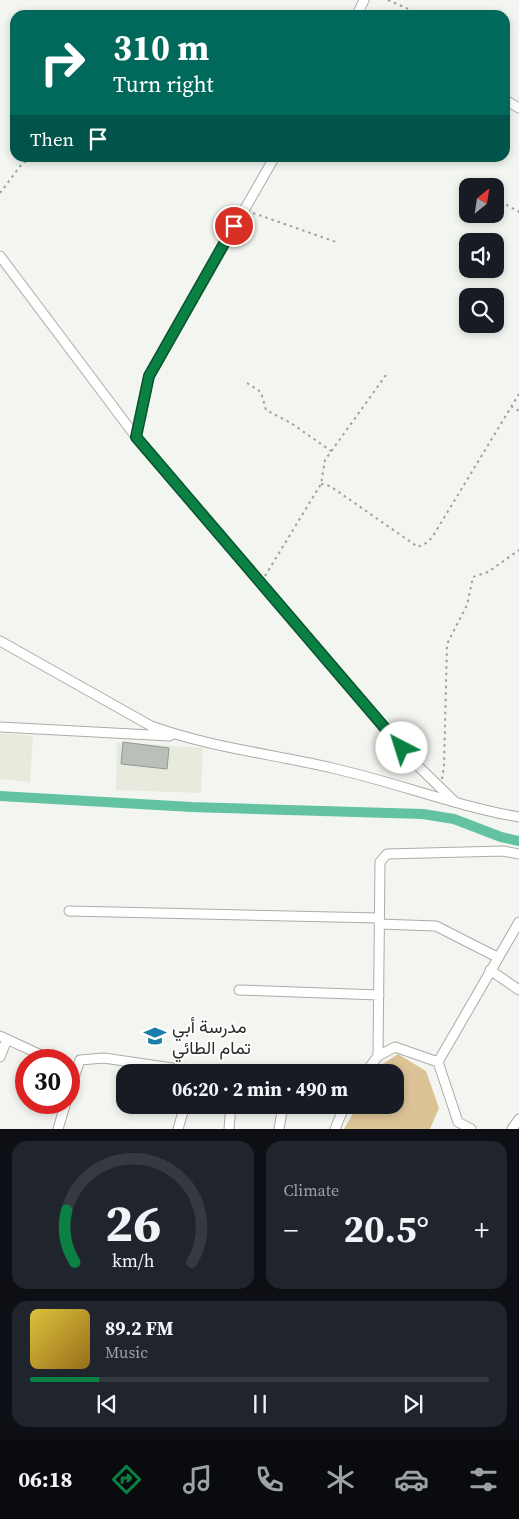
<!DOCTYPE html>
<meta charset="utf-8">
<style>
body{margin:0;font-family:"Source Serif 4",Vazirmatn,serif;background:#20242c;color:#f1f3f6;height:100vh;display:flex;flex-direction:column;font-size:19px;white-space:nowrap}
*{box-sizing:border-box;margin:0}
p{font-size:16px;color:#9ea1a6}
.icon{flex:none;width:28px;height:28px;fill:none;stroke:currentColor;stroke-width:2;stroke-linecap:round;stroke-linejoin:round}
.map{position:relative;height:1129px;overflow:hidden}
.drawer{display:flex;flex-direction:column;gap:12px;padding:12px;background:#0d0f14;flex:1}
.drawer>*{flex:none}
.hud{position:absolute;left:10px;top:10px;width:500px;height:152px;border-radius:15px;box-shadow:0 2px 8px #0003;background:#00695c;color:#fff;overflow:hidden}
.needle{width:32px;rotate:30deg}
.controls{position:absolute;left:459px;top:178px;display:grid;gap:10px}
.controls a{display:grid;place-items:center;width:45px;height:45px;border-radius:10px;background:#171b24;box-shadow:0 2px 8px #0003;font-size:25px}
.speed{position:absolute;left:15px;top:1049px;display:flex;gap:10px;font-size:25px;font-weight:700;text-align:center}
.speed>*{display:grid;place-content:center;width:65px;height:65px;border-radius:50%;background:#171b24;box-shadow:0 2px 8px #0003;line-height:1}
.speed .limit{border:8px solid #d22;background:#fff;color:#111}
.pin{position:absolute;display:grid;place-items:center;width:42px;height:42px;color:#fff;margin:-21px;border:2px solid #fff;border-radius:50%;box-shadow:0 1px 5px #0007}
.me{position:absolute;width:55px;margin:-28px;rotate:320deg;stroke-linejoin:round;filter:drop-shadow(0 0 4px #0008)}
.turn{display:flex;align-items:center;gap:18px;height:105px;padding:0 20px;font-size:22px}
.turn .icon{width:65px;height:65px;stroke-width:2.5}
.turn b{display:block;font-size:35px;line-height:42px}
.then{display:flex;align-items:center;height:48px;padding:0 20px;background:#0003;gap:10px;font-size:19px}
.big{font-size:38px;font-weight:700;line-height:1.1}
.drawer .widget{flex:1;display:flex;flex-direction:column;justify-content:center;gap:8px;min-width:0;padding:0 18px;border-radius:15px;background:#20242c}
.drawer .dial{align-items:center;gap:0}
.dial svg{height:130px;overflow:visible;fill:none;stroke:#363941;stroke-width:7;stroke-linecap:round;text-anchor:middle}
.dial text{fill:#f1f3f6;stroke:none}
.song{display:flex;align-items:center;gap:15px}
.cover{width:60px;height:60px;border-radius:8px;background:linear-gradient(135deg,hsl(50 70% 55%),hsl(40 70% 35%))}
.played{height:5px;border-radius:2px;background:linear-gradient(90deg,#0b8043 15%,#363941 15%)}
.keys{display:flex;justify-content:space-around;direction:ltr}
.heat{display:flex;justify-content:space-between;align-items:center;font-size:28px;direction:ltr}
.drawer .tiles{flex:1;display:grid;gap:12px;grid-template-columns:1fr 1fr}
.widget:last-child{grid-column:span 2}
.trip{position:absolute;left:116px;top:1064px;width:288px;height:50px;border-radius:15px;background:#171b24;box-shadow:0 2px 8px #0003;font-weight:700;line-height:50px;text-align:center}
.tabs{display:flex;height:80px;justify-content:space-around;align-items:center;background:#090b0e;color:#9ea1a6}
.tabs .icon{width:35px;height:35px}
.tabs .active{color:#0b8043}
.tabs b{font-size:22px;color:#f1f3f6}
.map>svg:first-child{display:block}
</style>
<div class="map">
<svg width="519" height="1129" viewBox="0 0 519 1129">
<rect width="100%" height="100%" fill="#f3f6f0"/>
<path fill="#e6ebde" d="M0 733 33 736 30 782 0 779Z
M117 742 203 748 201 793 116 790Z"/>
<path fill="#dcc395" d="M398 1054 426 1071 439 1108 430 1129H344L358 1105H395V1072H377L381 1065Z"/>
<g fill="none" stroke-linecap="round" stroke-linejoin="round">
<path stroke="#62c2a1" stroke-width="10" d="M0 796 192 807 423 814 454 819 501 837 519 841"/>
</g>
<path fill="#babfba" stroke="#929793" d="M123 742 169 748 167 769 121 764Z"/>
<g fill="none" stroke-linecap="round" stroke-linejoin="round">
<g stroke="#aaada7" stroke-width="11">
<path id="minor" d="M357 15 364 0
M505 100 519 108
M0 256 136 437 415 763 455 802
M136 437 149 376 274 158
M0 641 151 726C209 747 272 754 332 768 395 782 455 806 519 817
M0 727 170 736
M69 911 379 918
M379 924 436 926 497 957
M490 970 519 990
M239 990 379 995
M0 1036 52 1060
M0 1057 7 1039
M438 1062 395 1047 378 1056 380 862 387 854 503 851 519 854
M366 1072 378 1056
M69 1092 80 1060 104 1058 199 1072
M58 1129 66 1102
M178 1129 185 1105
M229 1129 231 1105
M279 1129 283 1105
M335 1129 345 1105
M471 1129 458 1122 438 1062 519 922
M512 1129 519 1119"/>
</g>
<path stroke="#9ea09b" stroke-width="2" stroke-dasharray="2.5 4" stroke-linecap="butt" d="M388 0 422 15
M0 193 21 165 30 158
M495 198 519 212
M253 213 339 243
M247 383 261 392 266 410 291 423 331 451
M511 406 519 411
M321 484 330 486 418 547 428 542 433 536 519 394
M265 576 321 484 325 460 386 375
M442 779 444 767 447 644 467 605 473 577 488 572 519 550"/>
<use href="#minor" stroke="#fff" stroke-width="9"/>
</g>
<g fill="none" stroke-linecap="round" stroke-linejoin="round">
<g stroke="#07532c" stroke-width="12">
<path id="route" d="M234 226 149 376 136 437 402 748"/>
</g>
<use href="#route" stroke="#0b8043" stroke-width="9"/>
</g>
<defs>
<g id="school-bare" transform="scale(1.725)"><path d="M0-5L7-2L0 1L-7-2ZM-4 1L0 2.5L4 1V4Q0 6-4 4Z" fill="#187da8" stroke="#fff" stroke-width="2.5" paint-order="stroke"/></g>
</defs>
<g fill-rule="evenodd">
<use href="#school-bare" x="155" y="1036"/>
</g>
<g text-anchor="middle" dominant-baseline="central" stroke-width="4" stroke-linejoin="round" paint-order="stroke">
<g font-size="18" fill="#2d2e2b" stroke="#fff" text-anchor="start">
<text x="172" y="1026">مدرسة أبي<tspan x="172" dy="21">تمام الطائي</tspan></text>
</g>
</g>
</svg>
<div class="controls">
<a><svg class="needle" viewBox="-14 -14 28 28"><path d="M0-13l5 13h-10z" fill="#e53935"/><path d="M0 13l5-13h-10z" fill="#9ea1a6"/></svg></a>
<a><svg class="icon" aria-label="sound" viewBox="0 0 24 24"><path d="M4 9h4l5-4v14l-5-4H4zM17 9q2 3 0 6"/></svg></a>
<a><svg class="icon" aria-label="search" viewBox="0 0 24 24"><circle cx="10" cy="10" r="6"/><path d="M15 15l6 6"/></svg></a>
</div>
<div class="speed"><div class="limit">30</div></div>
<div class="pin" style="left:234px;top:226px;background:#d93025"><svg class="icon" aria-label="arrive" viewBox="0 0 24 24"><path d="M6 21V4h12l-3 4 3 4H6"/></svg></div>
<svg class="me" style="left:402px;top:748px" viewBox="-20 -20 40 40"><circle r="19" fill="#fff"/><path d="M0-13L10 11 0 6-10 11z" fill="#0b8043"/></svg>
<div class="trip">06:20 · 2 min · 490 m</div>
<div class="hud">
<div class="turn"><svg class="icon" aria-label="right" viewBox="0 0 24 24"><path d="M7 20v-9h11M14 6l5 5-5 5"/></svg><div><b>310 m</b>Turn right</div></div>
<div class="then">Then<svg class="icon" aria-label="arrive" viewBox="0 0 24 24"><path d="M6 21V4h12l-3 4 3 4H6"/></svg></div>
</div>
</div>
<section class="drawer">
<div class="tiles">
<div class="widget dial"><svg viewBox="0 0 100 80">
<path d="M14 69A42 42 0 1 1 86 69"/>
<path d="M14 69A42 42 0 0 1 9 37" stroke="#0b8043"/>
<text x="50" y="56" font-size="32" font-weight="700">26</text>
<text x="50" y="72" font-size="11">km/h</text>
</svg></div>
<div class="widget"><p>Climate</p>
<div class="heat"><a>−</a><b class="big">20.5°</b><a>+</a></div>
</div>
<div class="widget">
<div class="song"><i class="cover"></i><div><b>89.2 FM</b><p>Music</p></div></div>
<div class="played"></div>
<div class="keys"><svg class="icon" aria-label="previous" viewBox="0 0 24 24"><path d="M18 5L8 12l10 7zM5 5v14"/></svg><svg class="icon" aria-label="pause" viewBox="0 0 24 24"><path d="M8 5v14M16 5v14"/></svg><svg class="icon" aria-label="next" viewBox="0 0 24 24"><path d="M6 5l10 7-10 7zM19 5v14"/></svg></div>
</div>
</div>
</section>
<nav class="tabs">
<b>06:18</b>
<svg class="icon active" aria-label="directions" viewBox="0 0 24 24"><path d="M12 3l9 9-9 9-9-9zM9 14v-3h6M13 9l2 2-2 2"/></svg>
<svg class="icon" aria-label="music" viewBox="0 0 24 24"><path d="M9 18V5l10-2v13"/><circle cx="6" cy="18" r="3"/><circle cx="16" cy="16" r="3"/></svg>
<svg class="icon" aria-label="phone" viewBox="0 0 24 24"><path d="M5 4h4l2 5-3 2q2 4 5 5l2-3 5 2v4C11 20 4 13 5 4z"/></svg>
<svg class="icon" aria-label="climate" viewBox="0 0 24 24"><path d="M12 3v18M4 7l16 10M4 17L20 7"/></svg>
<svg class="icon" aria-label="car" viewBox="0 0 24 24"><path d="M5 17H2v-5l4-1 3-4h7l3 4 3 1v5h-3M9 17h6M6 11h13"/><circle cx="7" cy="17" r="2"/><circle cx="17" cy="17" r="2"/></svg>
<svg class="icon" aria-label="filters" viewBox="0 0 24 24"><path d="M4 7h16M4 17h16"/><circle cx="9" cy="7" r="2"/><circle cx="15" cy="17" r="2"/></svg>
</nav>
